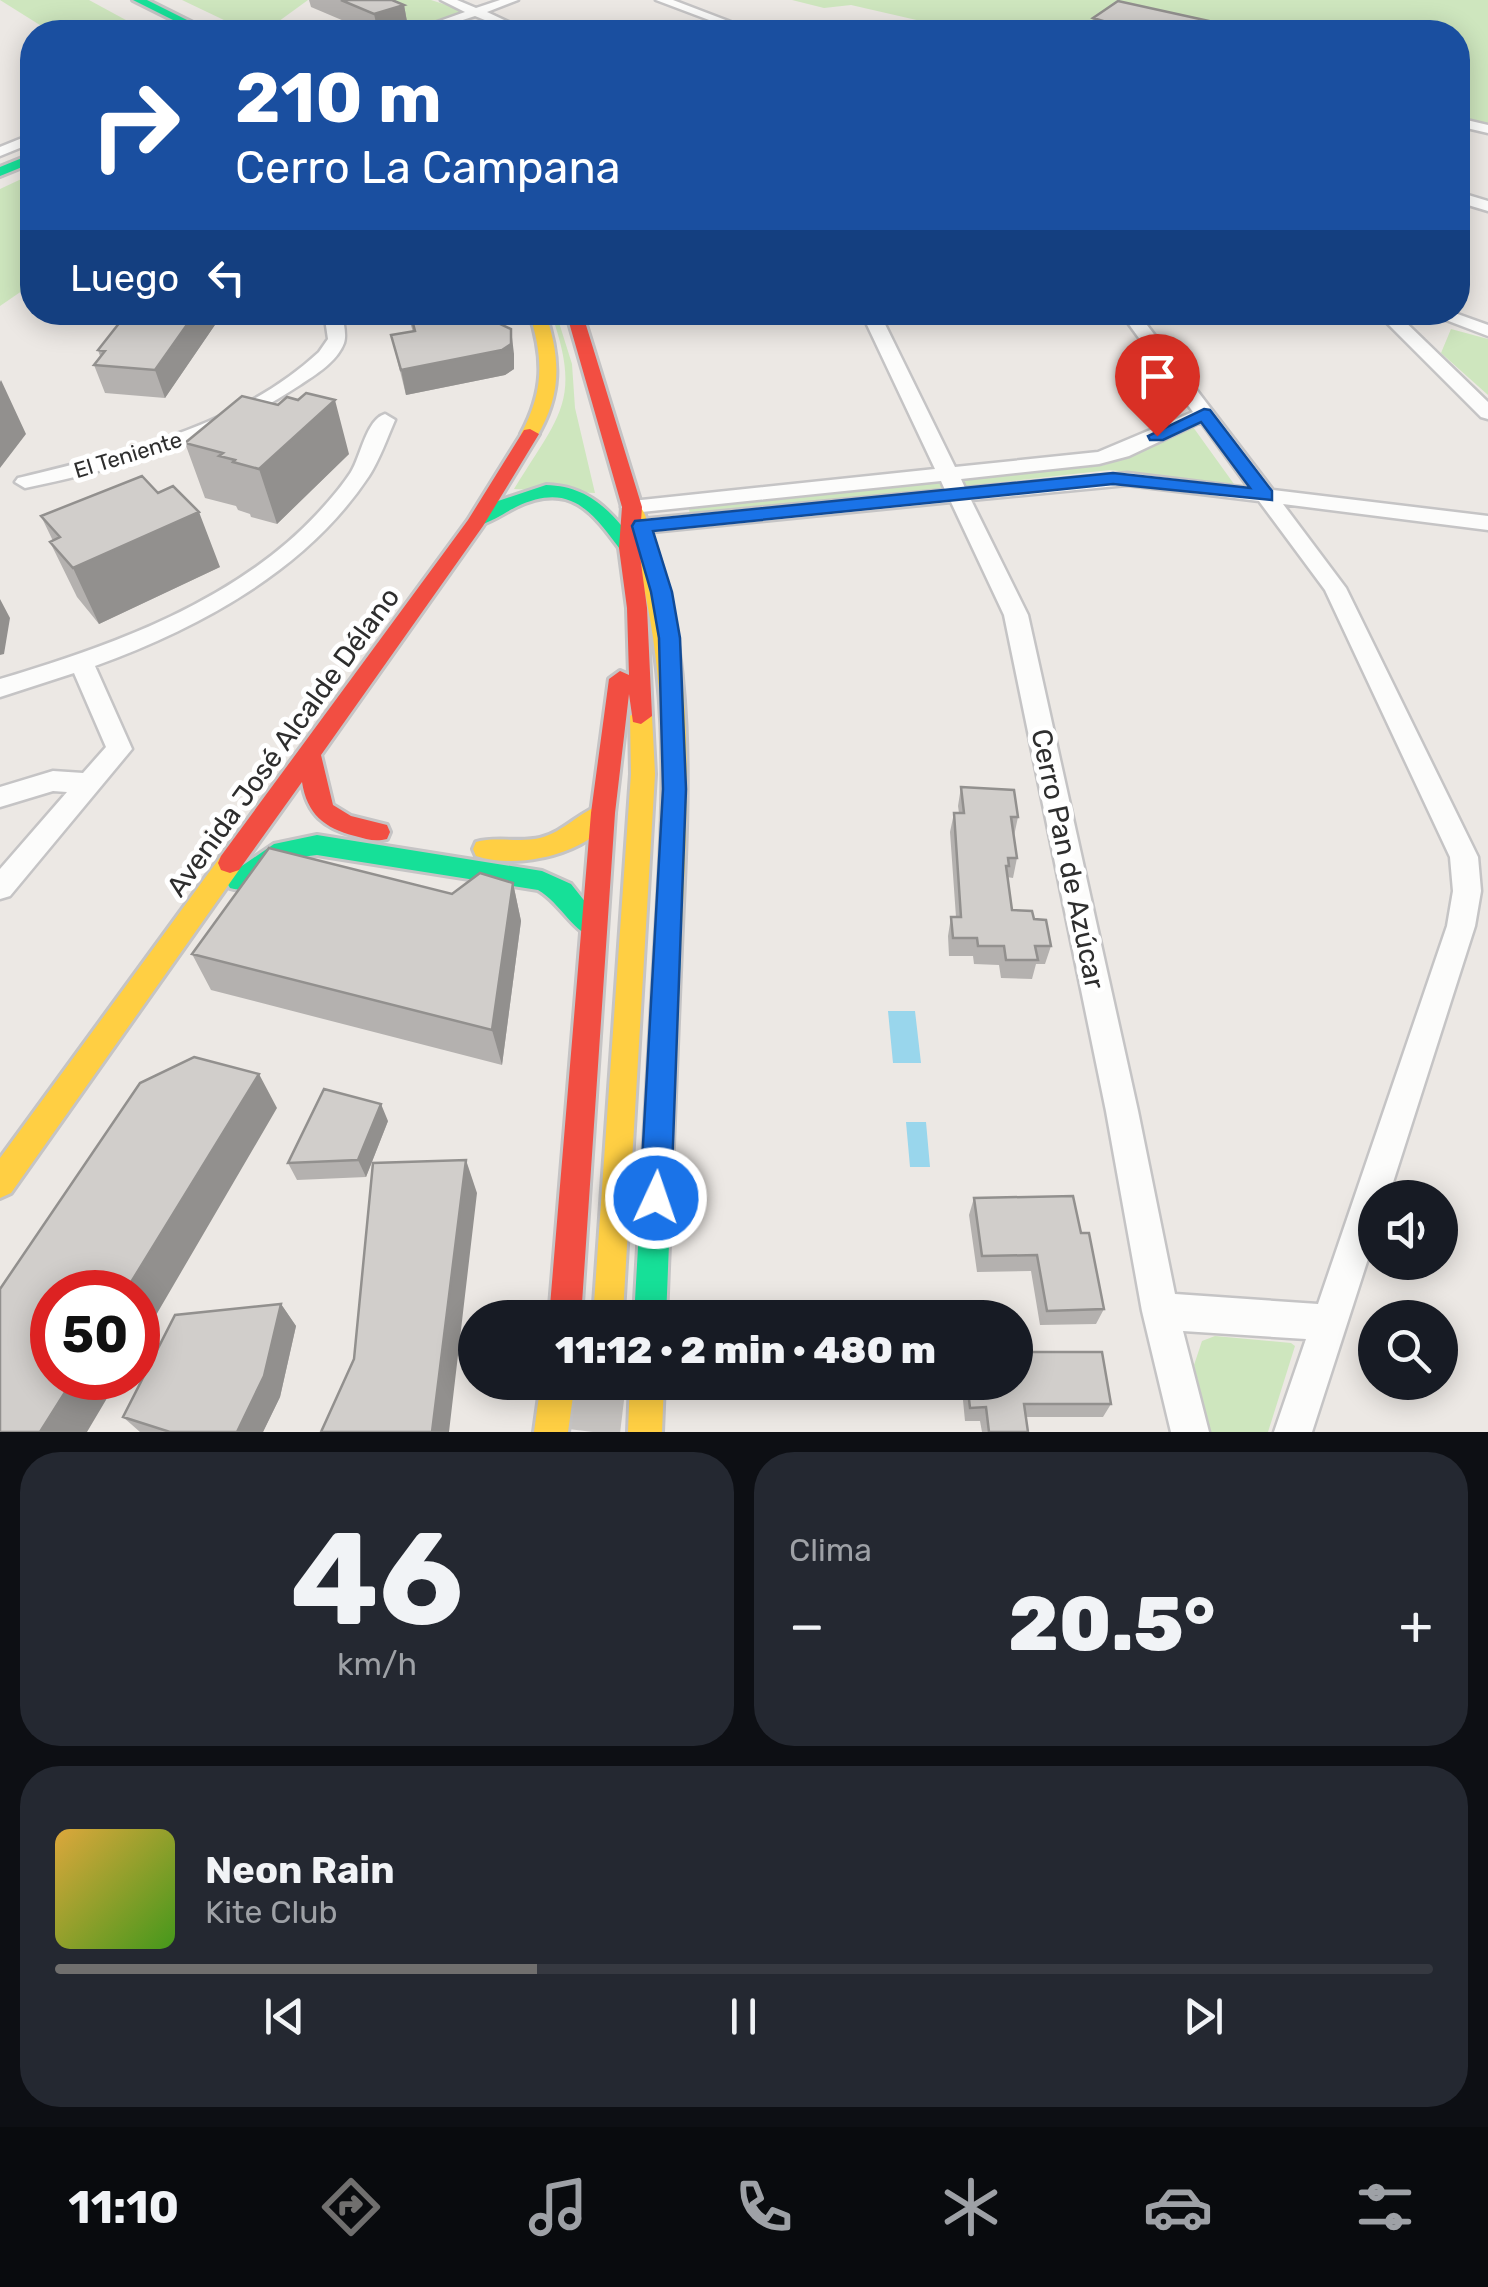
<!DOCTYPE html>
<html lang="es">
<meta charset="utf-8">
<style>
body{margin:0;font-family:Rubik,sans-serif;background:#242831;color:#f1f3f6;height:100vh;display:flex;flex-direction:column;font-size:38px;white-space:nowrap}
*{box-sizing:border-box;margin:0}
p{font-size:32px;color:#9ea1a6}
.icon{flex:none;width:55px;height:55px;fill:none;stroke:currentColor;stroke-width:2;stroke-linecap:round;stroke-linejoin:round}
.map{position:relative;height:1432px;overflow:hidden}
.sheet{display:flex;flex-direction:column;gap:20px;padding:20px;background:#0d0f14;flex:1}
.sheet>*{flex:none}
.top-card{position:absolute;left:20px;top:20px;width:1450px;height:305px;border-radius:40px;box-shadow:0 5px 25px #0003;background:#1a4fa0;color:#fff;overflow:hidden}
.controls{position:absolute;left:1358px;top:1180px;display:grid;gap:20px}
.controls a{display:grid;place-items:center;width:100px;height:100px;border-radius:50%;background:#171b24;box-shadow:0 5px 25px #0003;font-size:50px}
.speed{position:absolute;left:30px;top:1270px;display:flex;gap:20px;font-size:50px;font-weight:700;text-align:center}
.speed>*{display:grid;place-content:center;width:130px;height:130px;border-radius:50%;background:#171b24;box-shadow:0 5px 25px #0003;line-height:1}
.speed .limit{border:15px solid #d22;background:#fff;color:#111}
.pin{position:absolute;display:grid;place-items:center;width:85px;height:85px;color:#fff;margin:-102px -42px;border-radius:50% 50% 50% 0;rotate:-45deg;box-shadow:0 0 10px #0007}
.pin .icon{rotate:45deg}
.me{position:absolute;width:110px;margin:-55px;rotate:3deg;stroke-linejoin:round;filter:drop-shadow(0 0 8px #0008)}
.turn{display:flex;align-items:center;gap:35px;height:210px;padding:0 50px;font-size:45px}
.turn .icon{width:130px;height:130px;stroke-width:2.5}
.turn b{display:block;font-size:70px;line-height:85px}
.then{display:flex;align-items:center;height:95px;padding:0 50px;background:#0003;gap:20px;font-size:38px}
.big{font-size:75px;font-weight:800;line-height:1.1}
.sheet .tile{flex:1;display:flex;flex-direction:column;justify-content:center;gap:15px;min-width:0;padding:0 35px;border-radius:40px;background:#242831}
.sheet .dial{align-items:center;gap:0}
.dial b{font-size:130px;line-height:1}
.song{display:flex;align-items:center;gap:30px}
.cover{width:120px;height:120px;border-radius:15px;background:linear-gradient(135deg,hsl(40 70% 55%),hsl(100 70% 35%))}
.played{height:10px;border-radius:5px;background:linear-gradient(90deg,#706f6e 35%,#363941 35%)}
.keys{display:flex;justify-content:space-around;direction:ltr}
.heat{display:flex;justify-content:space-between;align-items:center;font-size:55px;direction:ltr}
.sheet .tiles{flex:1;display:grid;gap:20px;grid-template-columns:1fr 1fr}
.tile:last-child{grid-column:span 2}
.trip{position:absolute;left:458px;top:1300px;width:575px;height:100px;border-radius:50px;background:#171b24;box-shadow:0 5px 25px #0003;font-weight:800;line-height:100px;text-align:center}
.dock{display:flex;height:160px;justify-content:space-around;align-items:center;background:#090b0e;color:#9ea1a6}
.dock .icon{width:70px;height:70px}
.dock .active{color:#706f6e}
.dock b{font-size:45px;color:#f1f3f6}
.map>svg:first-child{display:block}
</style>
<div class="map">
<svg width="1488" height="1432" viewBox="0 0 1488 1432">
<rect width="100%" height="100%" fill="#ece8e4"/>
<path fill="#cee6be" d="M0 0H89L148 32H51Z
M182 0H308L264 32H249Z
M356 0H431L465 11 416 27Z
M792 0H1488V128L1458 121V32H1096L991 20 969 32 851 5 824 8Z
M32 174V284L0 306V189Z
M551 313H556L572 364 575 408 595 493 514 489C560 414 582 401 551 313Z
M1451 329 1488 339V395L1441 353Z
M1193 427 1234 484 1110 470 690 517 689 508 1105 465Z
M1215 1336 1291 1343 1295 1346 1268 1432H1210L1194 1365 1202 1341Z"/>
<path fill="#99d6ec" d="M888 1011H915L921 1063H893Z
M906 1122H926L930 1167H910Z"/>
<g fill="none" stroke-linecap="round" stroke-linejoin="round">
<path stroke="#c6c3c0" stroke-width="54" stroke-dasharray="54 28" stroke-linecap="butt" d="M593 1432 599 1382"/>
<g stroke="#c5c4c5" stroke-width="5">
<path id="street" d="M441 0H457L476 8 500 0H518L487 12 530 32H514L475 16 426 32H409L465 12Z
M656 0H673L757 32H741Z
M1458 118 1488 125V133L1458 126Z
M32 134V143L0 156V147Z
M1458 192 1488 201V211L1458 202Z
M324 312H342C343 322 347 334 344 343 337 362 315 375 300 385 216 441 123 468 25 488L15 482 18 478C123 452 237 428 319 352L328 339Z
M861 312H879L955 467 1098 452 1193 412 1120 312H1137L1273 490 1488 516V530L1283 504 1346 588 1478 857 1481 891 1475 926 1388 1198H1375V1237L1312 1432H1274L1306 1339 1183 1331 1209 1432H1171L1142 1311 1106 1111 1004 615 951 502 642 533 631 526 642 519 945 490 941 481 632 513 621 507 632 501 935 469ZM1201 422 1249 488 1127 473 965 488 961 479 1099 464 1129 456ZM1127 485 1259 501 1325 590 1450 857 1453 891 1447 926 1318 1304 1175 1294 1138 1111 1028 615 971 500Z
M1376 312H1395L1488 402V419L1481 417Z
M1425 312H1452L1488 325V336Z
M385 414 395 420C387 438 380 459 369 476 306 571 199 628 95 666L132 749 10 896 0 899V869L67 792 53 791 0 807V787L53 771 83 773 106 747 74 673 0 697V679C112 646 236 601 317 514 329 501 342 486 351 472 361 456 366 420 385 414Z"/>
</g>
<g stroke="#c5c4c5" stroke-width="6">
<path id="fast" d="M133 0H147L211 32H197Z
M32 154V163L0 176V167Z
M546 485C589 486 611 511 636 544L639 548 636 552H622C592 511 570 481 516 507 504 513 493 521 480 525L470 519 498 501Z
M317 835 542 871 571 884 606 928 602 936C579 944 562 903 538 890L317 855C309 856 299 857 291 859 270 867 254 896 230 888L226 881 230 874 274 844Z
M668 937 677 940 681 948 666 1318H634L655 948 659 940Z"/>
</g>
<g stroke="#c5c4c5" stroke-width="6">
<path id="slow" d="M529 312H545C561 359 562 395 536 438L530 439 521 434C544 391 544 359 529 312Z
M632 501C646 506 648 526 653 539 698 670 687 812 681 948L677 956 668 959 659 956 655 948C665 789 673 662 622 507Z
M641 708 652 716 655 774 623 1313 621 1318H593L631 774 630 716Z
M603 804 612 806 615 813C591 854 519 870 476 856L473 849 476 842C496 836 519 843 540 838 564 832 580 811 603 804Z
M230 853 239 856 242 863 239 870 11 1193 0 1198V1158L221 856Z
M541 1382H575L568 1432H534Z
M630 1382H664L662 1432H628Z"/>
</g>
<g stroke="#c5c4c5" stroke-width="6">
<path id="jam" d="M566 312H582L642 507 639 548 647 608 652 716 641 724 633 722 629 694 615 813 581 1318H549L591 813 609 679 620 671 629 675 627 608 619 548 622 507Z
M530 429 539 434 483 526 321 755 333 805 351 816 387 825 390 832 387 839C375 842 366 839 355 836 324 828 307 814 302 782L239 870 230 873 221 870 218 863 221 856 468 520 524 430Z"/>
</g>
<use href="#street" fill="#fcfcfb" fill-rule="evenodd"/>
<use href="#fast" fill="#16e098" fill-rule="evenodd"/>
<use href="#slow" fill="#ffcf43" fill-rule="evenodd"/>
<use href="#jam" fill="#f24e42" fill-rule="evenodd"/>
</g>
<path fill="#b4b1af" d="M309 0H392L404 5 408 27 389 32H370L311 7Z
M1093 18 1216 32H1090Z
M141 312H218L219 319 165 398 105 393 94 365 100 356 98 350 137 318Z
M407 312H443L446 321 514 354V369L505 375 406 395 391 335 413 332Z
M185 443 349 454 277 524 251 517 250 514 238 510 236 506 205 498Z
M41 516 220 567 99 624 77 597 50 542 53 541Z
M961 787 1018 817 1014 836 1017 858 1013 878 1007 877 1012 910 1034 919 1051 946 1045 964H1036L1032 979 1001 978 999 965 974 964 973 956H949L948 936 951 917H956L950 832 954 813H959L958 806Z
M513 883 521 921 502 1065 211 990 192 954 452 894Z
M388 1121 366 1177 297 1180 288 1163Z
M974 1198 1081 1233 1104 1309 1096 1324 1040 1325 1031 1271 977 1272 969 1215Z
M281 1304 296 1326 280 1397 263 1432H140L123 1417Z
M1030 1352 1111 1404 1103 1417H1026L1028 1432H982L980 1421H965L962 1390H923L922 1382H1015Z"/>
<path fill="#92908e" d="M404 5 408 27 389 32H378L374 14Z
M196 312H218L219 319 165 398 155 370Z
M511 329 514 354V369L505 375 406 395 401 370Z
M1 380 26 434 0 468V382Z
M335 400 349 454 277 524 259 469Z
M199 512 220 567 99 624 73 568Z
M0 599 10 618 4 654 0 655Z
M513 883 521 921 502 1065 492 1030Z
M259 1074 277 1108 138 1346V1292H125Z
M381 1104 388 1121 366 1177 358 1160Z
M466 1160 477 1193 449 1432H432Z
M281 1304 296 1326 280 1397 263 1432H237Z
M74 1378H119L87 1432H40Z"/>
<path fill="#d1cecb" stroke="#92908e" stroke-width="2.5" d="M341 0H392L404 5 374 14Z
M1118 1 1218 23 1209 32H1140L1093 18Z
M141 312H196L155 370 94 365 105 351 98 350 124 317 137 318Z
M410 312H443L446 321H494L511 329V344L502 350 401 370 391 335 415 331Z
M306 393 335 400 259 469 233 462 235 460 219 456 223 453 185 443 242 396 278 405 287 397 298 400Z
M142 476 158 493 173 486 199 512 73 568 50 542 60 537 41 516Z
M961 787 1014 790 1018 817H1011L1017 858H1008L1009 866H1006L1012 910 1032 911 1034 919 1046 920 1051 946H1035L1038 960H1006L1004 946H978L977 938H953L951 917H961L954 813H964Z
M269 848 452 894 480 873 513 883 492 1030 192 954Z
M194 1057 259 1074 125 1292H52V1378H74L40 1432H0V1289L140 1083Z
M324 1089 381 1104 358 1160 288 1163Z
M466 1160 432 1432H321L354 1359 373 1163Z
M1073 1196 1081 1233H1089L1104 1309 1047 1311 1037 1255 982 1256 974 1198Z
M281 1304 264 1376 237 1432H170L123 1417 175 1315Z
M1015 1341H1029L1030 1352H1102L1111 1404H1024L1028 1432H989L986 1407 970 1408 967 1382H1015Z"/>
<path fill="#1a73e8" stroke="#114b97" stroke-width="2.5" d="M1204 409 1210 410 1272 491V500L1113 484 653 531 672 592 680 638 686 789 671 1198 666 1209 656 1213 645 1209 640 1198 663 789 659 638 651 592 632 526 635 521 1113 473 1250 488 1201 422 1163 440H1150L1148 436Z"/>
<g text-anchor="middle" dominant-baseline="central" stroke-width="10" stroke-linejoin="round" paint-order="stroke">
<g font-size="22" fill="#2e2e2e" stroke="#fff">
<text transform="translate(128 455) rotate(-17)">El Teniente</text>
</g>
<g font-size="28" fill="#2e2e2e" stroke="#fff">
<text transform="translate(283 742) rotate(-54)">Avenida José Alcalde Délano</text>
<text transform="translate(1068 859) rotate(78)">Cerro Pan de Azúcar</text>
</g>
</g>
</svg>
<div class="controls">
<a><svg class="icon" aria-label="sound" viewBox="0 0 24 24"><path d="M4 9h4l5-4v14l-5-4H4zM17 9q2 3 0 6"/></svg></a>
<a><svg class="icon" aria-label="search" viewBox="0 0 24 24"><circle cx="10" cy="10" r="6"/><path d="M15 15l6 6"/></svg></a>
</div>
<div class="speed"><div class="limit">50</div></div>
<div class="pin" style="left:1157px;top:436px;background:#d93025"><svg class="icon" aria-label="arrive" viewBox="0 0 24 24"><path d="M6 21V4h12l-3 4 3 4H6"/></svg></div>
<svg class="me" style="left:656px;top:1198px" viewBox="-20 -20 40 40"><circle r="17" fill="#1a73e8" stroke="#fff" stroke-width="3"/><path d="M0-11L8 9 0 5-8 9z" fill="#fff"/></svg>
<div class="trip">11:12 · 2 min · 480 m</div>
<div class="top-card">
<div class="turn"><svg class="icon" aria-label="right" viewBox="0 0 24 24"><path d="M7 20v-9h11M14 6l5 5-5 5"/></svg><div><b>210 m</b>Cerro La Campana</div></div>
<div class="then">Luego<svg class="icon" aria-label="left" viewBox="0 0 24 24"><path d="M17 20v-9H6M10 6l-5 5 5 5"/></svg></div>
</div>
</div>
<section class="sheet">
<div class="tiles">
<div class="tile dial"><b>46</b><p>km/h</p></div>
<div class="tile"><p>Clima</p>
<div class="heat"><a>−</a><b class="big">20.5°</b><a>+</a></div>
</div>
<div class="tile">
<div class="song"><i class="cover"></i><div><b>Neon Rain</b><p>Kite Club</p></div></div>
<div class="played"></div>
<div class="keys"><svg class="icon" aria-label="previous" viewBox="0 0 24 24"><path d="M18 5L8 12l10 7zM5 5v14"/></svg><svg class="icon" aria-label="pause" viewBox="0 0 24 24"><path d="M8 5v14M16 5v14"/></svg><svg class="icon" aria-label="next" viewBox="0 0 24 24"><path d="M6 5l10 7-10 7zM19 5v14"/></svg></div>
</div>
</div>
</section>
<nav class="dock">
<b>11:10</b>
<svg class="icon active" aria-label="directions" viewBox="0 0 24 24"><path d="M12 3l9 9-9 9-9-9zM9 14v-3h6M13 9l2 2-2 2"/></svg>
<svg class="icon" aria-label="music" viewBox="0 0 24 24"><path d="M9 18V5l10-2v13"/><circle cx="6" cy="18" r="3"/><circle cx="16" cy="16" r="3"/></svg>
<svg class="icon" aria-label="phone" viewBox="0 0 24 24"><path d="M5 4h4l2 5-3 2q2 4 5 5l2-3 5 2v4C11 20 4 13 5 4z"/></svg>
<svg class="icon" aria-label="climate" viewBox="0 0 24 24"><path d="M12 3v18M4 7l16 10M4 17L20 7"/></svg>
<svg class="icon" aria-label="car" viewBox="0 0 24 24"><path d="M5 17H2v-5l4-1 3-4h7l3 4 3 1v5h-3M9 17h6M6 11h13"/><circle cx="7" cy="17" r="2"/><circle cx="17" cy="17" r="2"/></svg>
<svg class="icon" aria-label="filters" viewBox="0 0 24 24"><path d="M4 7h16M4 17h16"/><circle cx="9" cy="7" r="2"/><circle cx="15" cy="17" r="2"/></svg>
</nav>
